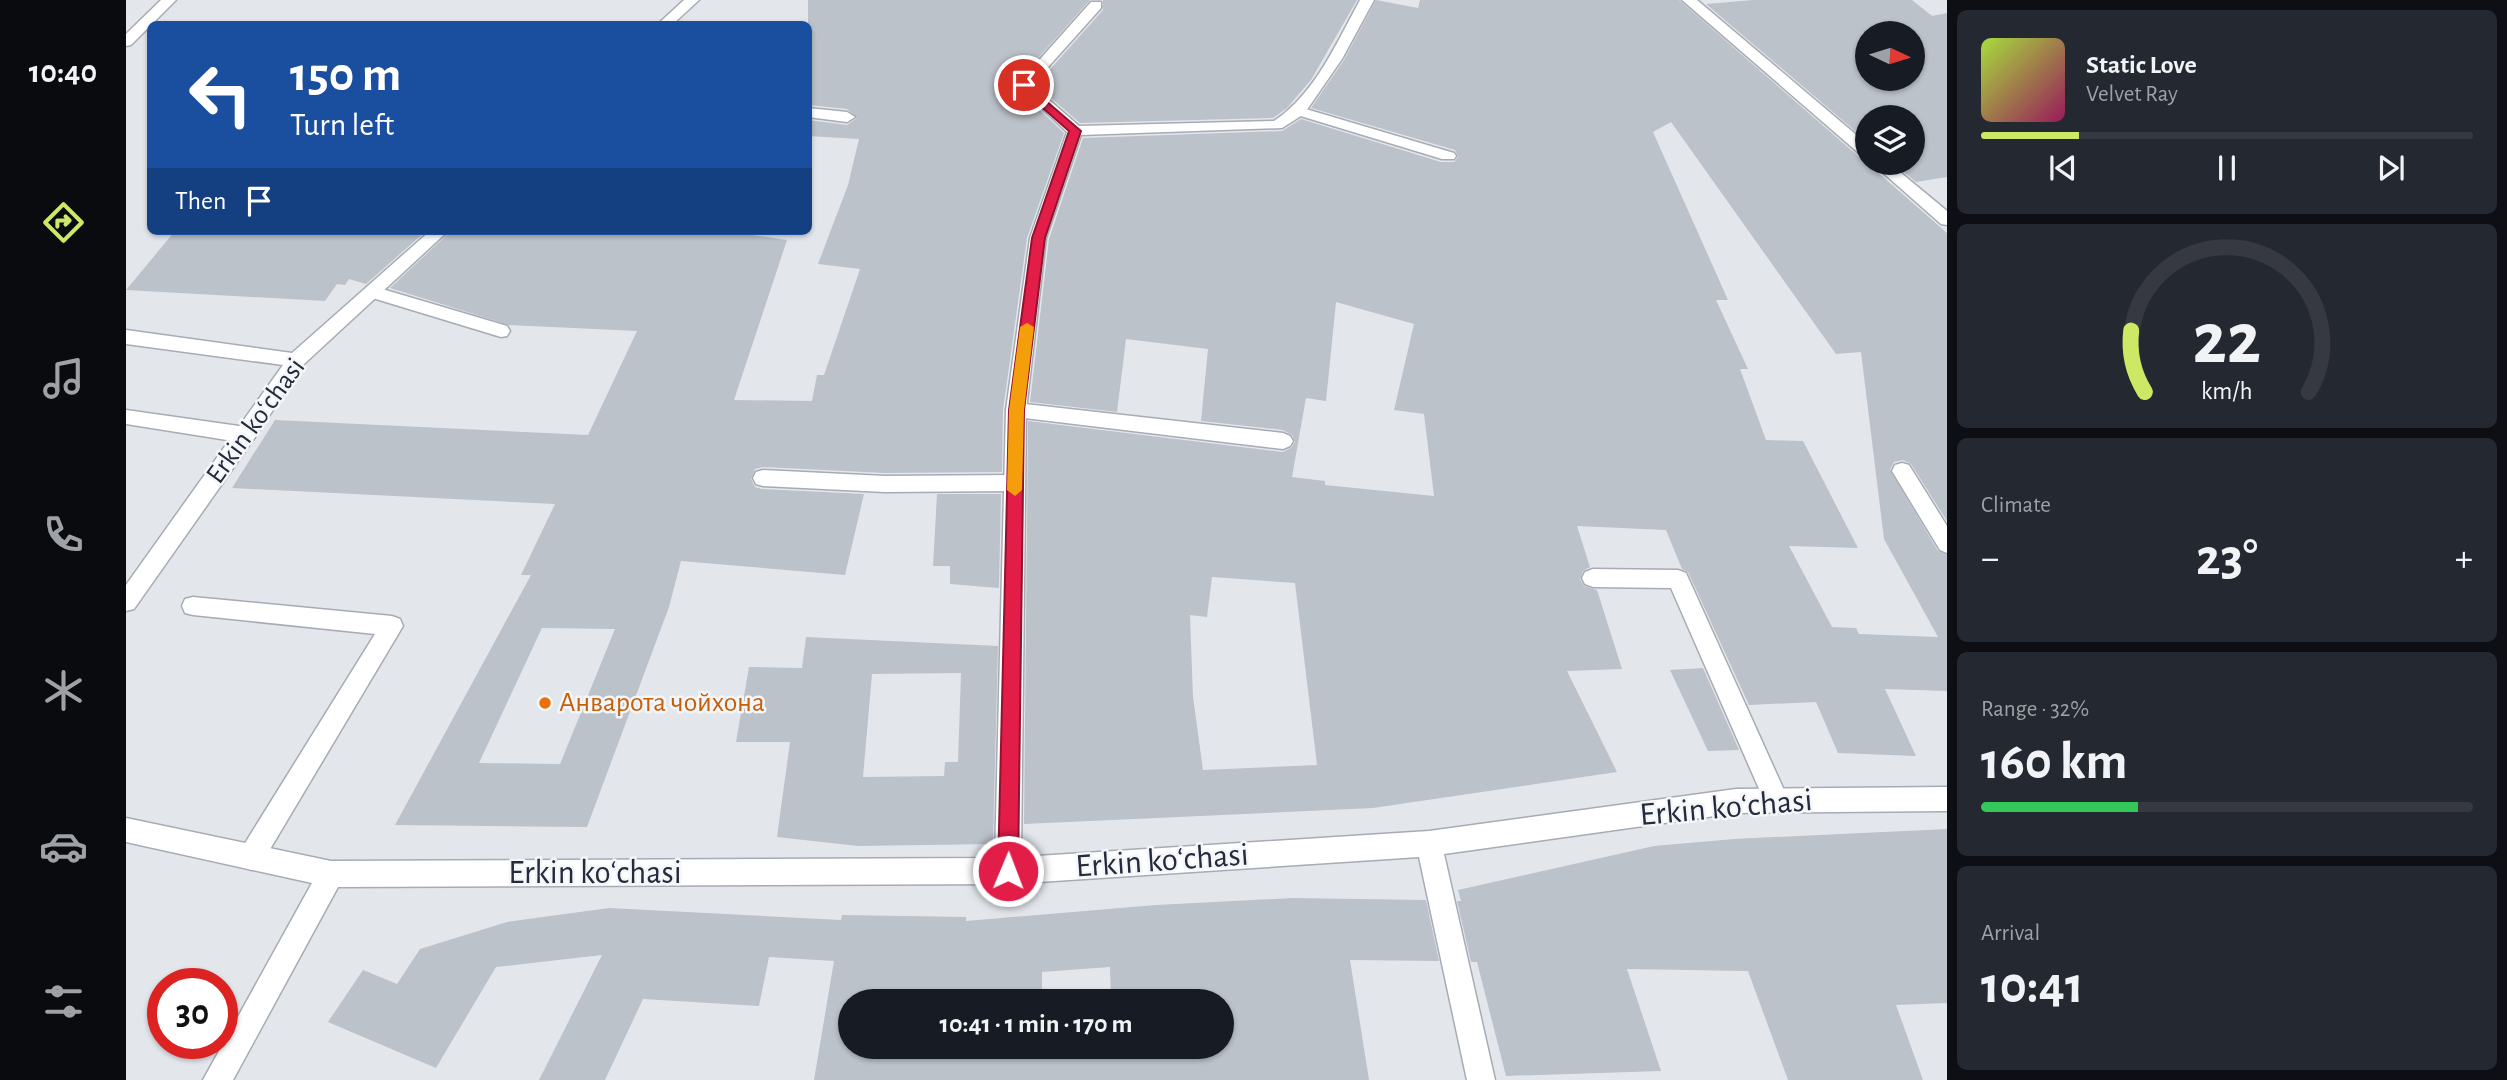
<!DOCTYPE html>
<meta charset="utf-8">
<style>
body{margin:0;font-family:"Alegreya Sans",sans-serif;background:#242831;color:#f1f3f6;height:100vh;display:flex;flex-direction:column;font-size:26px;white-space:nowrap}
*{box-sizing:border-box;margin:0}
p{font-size:23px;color:#9ea1a6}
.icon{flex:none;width:38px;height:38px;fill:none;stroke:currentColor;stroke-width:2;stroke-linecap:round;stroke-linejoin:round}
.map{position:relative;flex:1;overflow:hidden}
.panel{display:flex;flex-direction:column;gap:10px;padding:10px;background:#0d0f14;width:560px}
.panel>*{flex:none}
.banner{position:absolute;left:21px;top:21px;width:665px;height:214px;border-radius:10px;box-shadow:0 2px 5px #0004;background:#1a4fa0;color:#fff;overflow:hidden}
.needle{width:46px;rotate:94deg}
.fabs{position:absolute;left:1729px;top:21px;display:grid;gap:14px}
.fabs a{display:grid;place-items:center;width:70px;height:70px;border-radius:50%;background:#171b24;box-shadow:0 2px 5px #0004;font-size:35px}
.speed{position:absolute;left:21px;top:968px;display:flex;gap:14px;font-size:35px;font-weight:700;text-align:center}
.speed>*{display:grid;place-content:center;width:91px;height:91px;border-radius:50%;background:#171b24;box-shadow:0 2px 5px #0004;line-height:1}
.speed .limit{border:10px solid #d22;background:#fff;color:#111}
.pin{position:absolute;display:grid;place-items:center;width:60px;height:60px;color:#fff;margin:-30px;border:4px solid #fff;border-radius:50%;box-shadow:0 2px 7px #0007}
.me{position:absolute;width:77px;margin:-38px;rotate:1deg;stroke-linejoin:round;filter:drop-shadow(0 0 5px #0008)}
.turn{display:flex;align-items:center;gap:24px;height:147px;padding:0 28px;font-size:32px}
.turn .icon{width:91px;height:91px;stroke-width:2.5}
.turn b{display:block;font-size:49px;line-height:60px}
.then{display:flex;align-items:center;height:66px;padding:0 28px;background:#0003;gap:14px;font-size:26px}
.big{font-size:52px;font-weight:700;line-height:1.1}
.panel .tile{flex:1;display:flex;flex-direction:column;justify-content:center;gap:10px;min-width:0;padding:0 24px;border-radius:10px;background:#242831}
.panel .dial{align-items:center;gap:0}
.dial svg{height:182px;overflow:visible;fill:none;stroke:#363941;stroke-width:7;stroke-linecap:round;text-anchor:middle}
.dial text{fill:#f1f3f6;stroke:none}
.song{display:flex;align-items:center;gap:21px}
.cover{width:84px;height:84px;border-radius:10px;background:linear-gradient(135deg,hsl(80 70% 55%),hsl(330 70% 35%))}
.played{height:7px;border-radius:4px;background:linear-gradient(90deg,#cce865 20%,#363941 20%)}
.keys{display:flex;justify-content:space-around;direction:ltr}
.heat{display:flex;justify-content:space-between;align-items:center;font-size:38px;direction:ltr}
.charge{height:10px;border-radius:5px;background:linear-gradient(90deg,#34c759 32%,#363941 0)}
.trip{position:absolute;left:712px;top:989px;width:396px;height:70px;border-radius:35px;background:#171b24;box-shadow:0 2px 5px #0004;font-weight:700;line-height:70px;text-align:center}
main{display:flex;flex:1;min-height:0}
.tabs{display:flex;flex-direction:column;width:126px;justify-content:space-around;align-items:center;background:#090b0e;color:#9ea1a6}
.tabs .icon{width:49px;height:49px}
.tabs .on{color:#cce865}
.tabs b{font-size:32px;color:#f1f3f6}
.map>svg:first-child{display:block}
</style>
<main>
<nav class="tabs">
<b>10:40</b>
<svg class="icon on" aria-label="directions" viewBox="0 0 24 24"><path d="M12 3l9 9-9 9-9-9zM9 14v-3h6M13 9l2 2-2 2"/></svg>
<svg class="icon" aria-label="music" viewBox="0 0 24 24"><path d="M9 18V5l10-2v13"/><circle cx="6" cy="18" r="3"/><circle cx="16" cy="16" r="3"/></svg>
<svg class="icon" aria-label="phone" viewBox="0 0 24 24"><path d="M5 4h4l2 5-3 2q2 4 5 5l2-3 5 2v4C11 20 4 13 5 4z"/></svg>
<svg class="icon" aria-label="climate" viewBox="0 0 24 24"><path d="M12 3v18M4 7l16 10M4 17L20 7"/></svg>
<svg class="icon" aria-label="car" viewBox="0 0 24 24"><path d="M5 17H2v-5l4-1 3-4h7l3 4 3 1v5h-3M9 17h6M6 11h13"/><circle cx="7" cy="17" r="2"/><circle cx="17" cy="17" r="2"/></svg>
<svg class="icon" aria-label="filters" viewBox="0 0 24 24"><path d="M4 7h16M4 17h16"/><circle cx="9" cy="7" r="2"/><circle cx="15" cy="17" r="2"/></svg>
</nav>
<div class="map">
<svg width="1821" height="1080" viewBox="0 0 1821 1080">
<rect width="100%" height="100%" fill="#e3e7ec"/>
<path fill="#bcc2ca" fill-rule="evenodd" d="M682 0H964L888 85 938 133 901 238 877 410 876 472 759 473 637 467 629 469 625 479 629 487 636 489 738 494 719 575 555 561 543 607 461 827 269 825 405 575H395L429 504 106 488 149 420 462 435 511 331 383 325 264 288 325 231H599L661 240 608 400 686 401 691 375H698L734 269 692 264 722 185 733 139 682 136V120L721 125 731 118 721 109 682 105ZM416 628 489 629 434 764 353 763Z
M977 0H1231L1185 80 1161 108 1147 118 954 123 910 85 977 10Z
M1250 0 1292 8 1294 0H1553L1733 157 1741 159V163L1821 233V521L1785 464 1777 460 1768 462 1764 470 1812 551 1821 555V691L1759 689 1790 756 1712 753 1690 702 1623 705 1562 572 1556 569 1540 530 1451 526 1464 567 1457 571 1454 579 1458 586 1471 590 1496 669 1441 671 1491 772 1247 808 898 824 902 421 1157 452 1165 448 1169 442 1166 435 1157 430 1075 421 1082 349 1000 339 991 412 904 402 923 239 957 138 1156 131 1175 119 1315 162H1328L1332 157 1329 150 1185 108 1218 60ZM1545 122 1710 354 1735 352 1758 539 1812 637 1733 634 1730 628 1706 627 1663 546 1732 548 1677 441 1640 440 1614 369H1622L1590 300H1602L1527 132ZM1210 302 1288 324 1268 410 1298 414 1308 496 1199 485V481L1166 477 1180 398 1200 401ZM1086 577 1169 583 1191 765 1077 770 1067 697 1064 615 1081 617Z
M1627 0H1786L1806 16 1821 13V177L1790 182 1767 163H1787V117H1741V141L1580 4ZM1741 33H1787V79H1741Z
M49 231H300L240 284 223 279 219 285 211 284 199 301 0 290Z
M811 494H875L873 588 824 584V566H807Z
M680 637 872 646 867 844 732 846 651 837 664 742H610L623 667 676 668ZM835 673 832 762H819L818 776 737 777 746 674Z
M1577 668 1613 750 1582 751 1544 670Z
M1821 829V1003L1770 1005 1797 1080H1662L1622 971 1501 969 1535 1071 1380 1076 1351 962H1345L1331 901H1335L1332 890 1528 846 1608 839Z
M1166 898 1300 900 1313 961 1224 960 1243 1080H688L708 961 643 957 633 1006 517 999 479 1080H413L476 955 370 967 310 1068 202 1022 237 970 271 984 294 949 381 922 483 908 715 920 716 915 840 917V921L1030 905ZM984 967 985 1001H1096V1046H724V1001H916V972Z"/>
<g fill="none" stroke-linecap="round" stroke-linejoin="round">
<g stroke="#a6abb4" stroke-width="3">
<path id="lane" d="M35 0H50L5 45 0 46V34Z
M1173 107 1328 153 1330 156 1328 159H1316L1168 114 1166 111Z
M682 108 721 112 729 117 721 122 682 117Z
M246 286 381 326 384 331 381 336 375 337 240 296 237 292Z
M890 403 1157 433 1164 436 1167 441 1164 446 1157 449 890 417 883 415 880 410 883 405Z
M0 410 120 427 127 430 130 435 127 440 120 443 0 424Z
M1776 463 1783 465 1821 526V553L1814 550 1766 471 1769 465Z
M637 470 759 476 889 475 896 477 899 483 896 489 889 491 759 492 637 486 630 484 627 478 630 472Z
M1467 569 1552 570 1560 573 1662 799 1659 807 1650 811 1641 807 1545 588 1467 587 1459 584 1456 578 1459 572Z
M67 597 266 616 274 619 277 626 134 866 125 870 116 866 112 857 116 848 249 634 67 615 59 613 56 606 59 599Z"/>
</g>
<g stroke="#a6abb4" stroke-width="3">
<path id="street" d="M558 0H573L547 24H532Z
M1234 0H1248L1216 59 1178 114 1156 128 955 135 920 238 900 410 895 857 1303 831 1610 789 1821 787V811L1610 813 1318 854 1369 1080H1341L1293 857 882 884 212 887 107 1080H77L186 883 0 842V818L205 861 869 858 880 410 904 238 941 132 891 85 965 2H975V8L906 85 953 126 1148 121C1189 94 1211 42 1234 0Z
M1556 0H1571L1741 144V157L1735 155Z
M1746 163H1763L1821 211V225L1815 224Z
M304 231H322L177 365 127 440 8 609 0 611V585L157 365 0 344V330L166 353Z"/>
</g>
<use href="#lane" fill="#fff" fill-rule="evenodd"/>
<use href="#street" fill="#fff" fill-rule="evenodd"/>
</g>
<path fill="#e11d48" stroke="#92132f" stroke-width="2" d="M898 82 955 131 919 238 898 410 892 871 889 878 882 881 875 878 872 871 883 410 906 238 943 131 894 88V83Z"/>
<path fill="#f59e0b" d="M901 323 908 327 898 410 896 490 889 496 881 490 883 410 894 327Z"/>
<circle fill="#e8710a" stroke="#f4f6f9" stroke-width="2.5" cx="419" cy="703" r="7"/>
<g text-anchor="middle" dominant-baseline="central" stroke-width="5" stroke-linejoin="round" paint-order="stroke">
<g font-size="28" fill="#242b3c" stroke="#f4f6f9">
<text transform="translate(130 421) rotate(-54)">Erkin koʻchasi</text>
</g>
<g font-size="28" fill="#c56008" stroke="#f4f6f9" text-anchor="start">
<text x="433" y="703">Анварота чойхона</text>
</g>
<g font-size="33" fill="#242b3c" stroke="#f4f6f9">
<text transform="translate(1600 808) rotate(-5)">Erkin koʻchasi</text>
<text transform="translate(1036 861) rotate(-4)">Erkin koʻchasi</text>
<text x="469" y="873">Erkin koʻchasi</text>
</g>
</g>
</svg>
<div class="fabs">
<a><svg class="needle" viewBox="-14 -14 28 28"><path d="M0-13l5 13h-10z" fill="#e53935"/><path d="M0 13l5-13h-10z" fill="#9ea1a6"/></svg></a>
<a><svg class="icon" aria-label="layers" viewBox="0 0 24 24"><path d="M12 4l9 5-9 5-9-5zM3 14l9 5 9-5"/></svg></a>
</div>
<div class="speed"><div class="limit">30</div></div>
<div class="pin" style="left:898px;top:85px;background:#d93025"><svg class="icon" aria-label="arrive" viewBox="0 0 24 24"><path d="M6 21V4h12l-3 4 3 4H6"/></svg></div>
<svg class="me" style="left:882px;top:871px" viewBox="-20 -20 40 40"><circle r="17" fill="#e11d48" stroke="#fff" stroke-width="3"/><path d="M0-11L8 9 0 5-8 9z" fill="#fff"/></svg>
<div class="trip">10:41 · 1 min · 170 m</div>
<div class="banner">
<div class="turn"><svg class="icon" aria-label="left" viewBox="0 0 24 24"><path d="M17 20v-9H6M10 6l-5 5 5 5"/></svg><div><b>150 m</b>Turn left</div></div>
<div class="then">Then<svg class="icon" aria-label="arrive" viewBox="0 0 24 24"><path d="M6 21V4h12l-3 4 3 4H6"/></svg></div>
</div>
</div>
<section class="panel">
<div class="tile">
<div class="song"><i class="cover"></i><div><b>Static Love</b><p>Velvet Ray</p></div></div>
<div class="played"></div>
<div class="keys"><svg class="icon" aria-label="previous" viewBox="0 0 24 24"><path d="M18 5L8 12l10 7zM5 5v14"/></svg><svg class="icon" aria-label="pause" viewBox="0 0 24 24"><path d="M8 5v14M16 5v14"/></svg><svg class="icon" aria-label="next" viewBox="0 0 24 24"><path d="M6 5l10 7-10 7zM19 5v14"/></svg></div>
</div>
<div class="tile dial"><svg viewBox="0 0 100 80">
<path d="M14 69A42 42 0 1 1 86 69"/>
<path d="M14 69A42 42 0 0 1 8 42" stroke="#cce865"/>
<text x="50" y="56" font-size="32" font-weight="700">22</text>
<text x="50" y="72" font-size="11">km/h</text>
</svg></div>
<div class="tile"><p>Climate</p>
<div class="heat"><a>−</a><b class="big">23°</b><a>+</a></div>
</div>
<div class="tile"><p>Range · 32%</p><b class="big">160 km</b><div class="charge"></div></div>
<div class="tile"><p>Arrival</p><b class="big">10:41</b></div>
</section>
</main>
